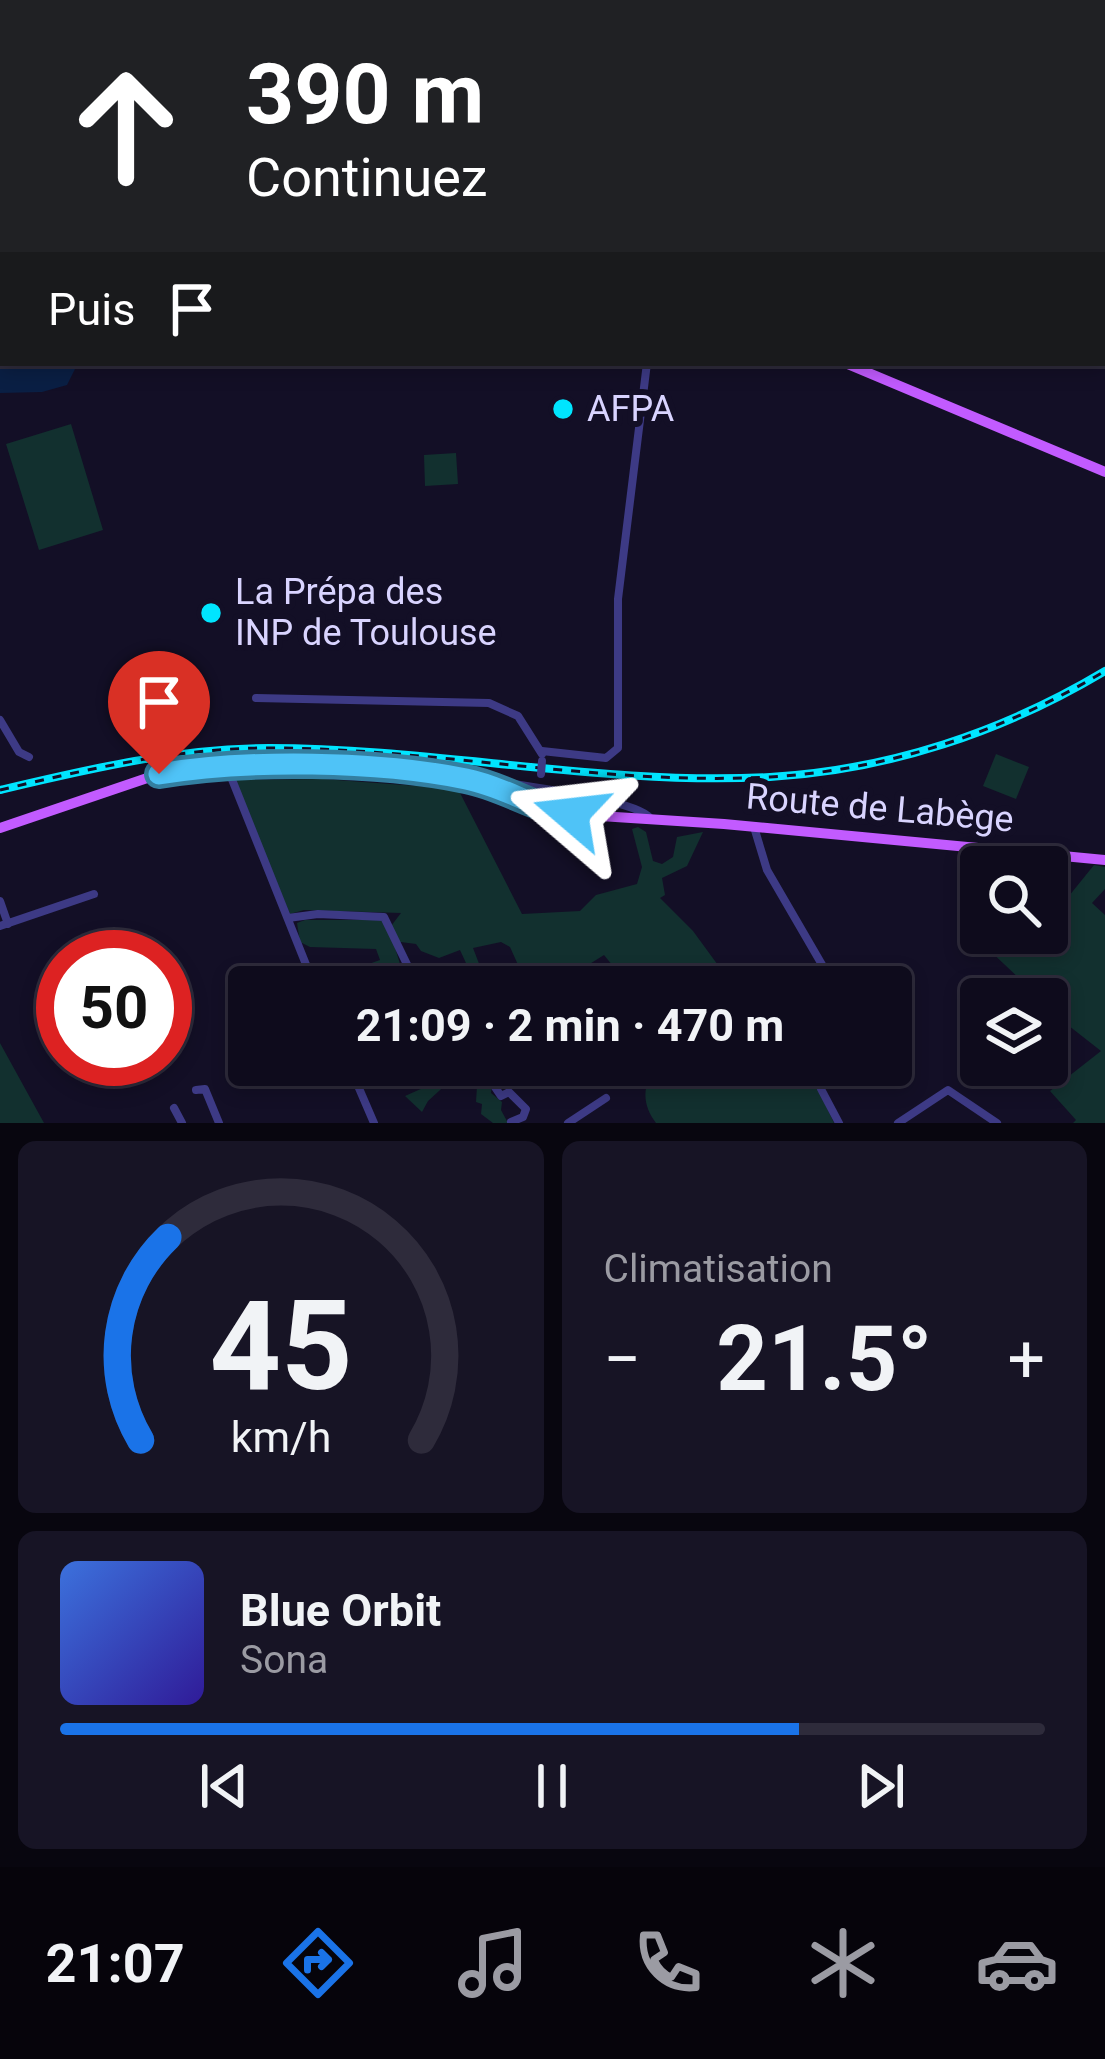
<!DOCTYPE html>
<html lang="fr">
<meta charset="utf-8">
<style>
body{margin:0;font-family:Roboto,sans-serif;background:#171425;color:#f1f3f6;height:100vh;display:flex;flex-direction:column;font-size:45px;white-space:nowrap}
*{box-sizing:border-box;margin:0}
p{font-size:39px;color:#9b9ba3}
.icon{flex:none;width:66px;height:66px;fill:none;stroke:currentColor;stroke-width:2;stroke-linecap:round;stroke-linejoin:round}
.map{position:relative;height:1123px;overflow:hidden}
.sheet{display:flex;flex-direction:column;gap:18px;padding:18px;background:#08060f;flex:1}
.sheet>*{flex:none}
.hud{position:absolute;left:0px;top:0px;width:1107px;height:366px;box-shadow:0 6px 18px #0003,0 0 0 3px #2e2b3b;background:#202124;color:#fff;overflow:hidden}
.fabs{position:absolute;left:960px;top:846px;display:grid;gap:24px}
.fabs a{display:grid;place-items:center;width:108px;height:108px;border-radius:12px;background:#0e0b1c;box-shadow:0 6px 18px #0003,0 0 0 3px #2e2b3b;font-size:60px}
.speed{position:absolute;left:36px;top:930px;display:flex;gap:24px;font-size:60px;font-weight:700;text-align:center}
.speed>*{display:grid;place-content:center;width:156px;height:156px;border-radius:50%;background:#0e0b1c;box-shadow:0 6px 18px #0003,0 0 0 3px #2e2b3b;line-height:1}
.speed .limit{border:18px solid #d22;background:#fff;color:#111}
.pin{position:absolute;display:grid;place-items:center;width:102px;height:102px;color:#fff;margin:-123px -51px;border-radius:50% 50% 50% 0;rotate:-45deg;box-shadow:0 0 12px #0007}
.pin .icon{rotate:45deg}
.me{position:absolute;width:132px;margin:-66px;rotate:287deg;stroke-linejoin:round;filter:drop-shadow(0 0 9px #0008)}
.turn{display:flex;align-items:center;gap:42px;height:252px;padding:0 48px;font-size:54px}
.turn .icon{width:156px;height:156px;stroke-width:2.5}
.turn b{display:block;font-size:84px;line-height:102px}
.then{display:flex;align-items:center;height:114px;padding:0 48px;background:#0003;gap:24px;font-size:45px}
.big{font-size:90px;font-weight:700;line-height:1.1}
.sheet .tile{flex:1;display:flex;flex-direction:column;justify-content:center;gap:18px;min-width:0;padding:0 42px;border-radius:18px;background:#171425}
.sheet .dial{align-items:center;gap:0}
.dial svg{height:312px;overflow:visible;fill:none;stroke:#2e2b3b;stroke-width:7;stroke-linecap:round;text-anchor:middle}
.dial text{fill:#f1f3f6;stroke:none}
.song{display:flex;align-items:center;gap:36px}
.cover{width:144px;height:144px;border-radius:18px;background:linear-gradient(135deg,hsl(220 70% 55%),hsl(250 70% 35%))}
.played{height:12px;border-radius:6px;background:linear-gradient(90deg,#1a73e8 75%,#2e2b3b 75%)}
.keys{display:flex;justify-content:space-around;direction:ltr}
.heat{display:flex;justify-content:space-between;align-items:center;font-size:66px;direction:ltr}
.sheet .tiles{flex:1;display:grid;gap:18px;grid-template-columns:1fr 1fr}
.tile:last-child{grid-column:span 2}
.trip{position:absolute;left:228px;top:966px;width:684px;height:120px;border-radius:12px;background:#0e0b1c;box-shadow:0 6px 18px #0003,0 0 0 3px #2e2b3b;font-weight:700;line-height:120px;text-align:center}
.dock{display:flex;height:192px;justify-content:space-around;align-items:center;background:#06040b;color:#9b9ba3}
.dock .icon{width:84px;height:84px}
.dock .selected{color:#1a73e8}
.dock b{font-size:54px;color:#f1f3f6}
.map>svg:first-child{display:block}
</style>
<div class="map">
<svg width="1105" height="1123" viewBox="0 0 1105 1123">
<rect width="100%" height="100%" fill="#130f26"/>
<path fill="#12302f" d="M71 424 103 530 39 550 6 444Z
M456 453 458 484 425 486 424 455Z
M996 754 1029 767 1016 799 983 786Z
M323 779 458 789 522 914 580 911 596 895 637 884 642 867 632 829 638 827 646 832 653 861 662 864 673 857 677 837 703 832 687 866 662 878 665 895 660 898 693 931 734 987H630L604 955 580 970 591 987H528L510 947 501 942 473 948 488 987H477L460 950 439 958 421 951 416 944 393 941 407 987H387L386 978 374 975 364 977 366 965 380 960 376 949 310 947 300 942 297 923 305 920H382L391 926 401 913 304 910 290 914 234 780Z
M1094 865 1105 867V889L1092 903 1105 915V1123H1073L1076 1120 1050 1091 1101 1051 1064 1022 1047 1037V999H1009L1022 981 986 947 997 933H1047V914L1052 917Z
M0 1043 44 1123H0Z
M423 1065H482L492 1083 491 1093 502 1102 501 1110 508 1123H493L481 1114 482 1104 476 1102 477 1086 474 1082 466 1084 451 1080 428 1101 422 1112 405 1096 432 1084Z
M662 1065H796L813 1078 834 1123H656C641 1104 641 1080 662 1065Z"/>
<path fill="#0a1f44" d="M0 142 3 363H78L67 385 42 392 0 393Z"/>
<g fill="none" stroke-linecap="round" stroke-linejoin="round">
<path stroke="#0a1f44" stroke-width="10" d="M0 85H3"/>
<path stroke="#3d3a85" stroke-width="8" d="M1104 54 1105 52
M1104 206H1105
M256 698 489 703 518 716 542 754
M0 720 19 752 29 757
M542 751 606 758 618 748V599L647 363
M227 767 315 987
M491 787 501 782C530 787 636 800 650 818
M754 827 767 870 835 987
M0 901 8 924
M288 918 318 914 384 917 418 987
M0 926 94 894
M349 1065 374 1123
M480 1065 501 1096 509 1092 526 1109 523 1117 511 1122
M822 1065 821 1089 839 1123
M196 1090 205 1089 219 1123
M174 1108 182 1123
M568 1123 606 1098
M898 1123 948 1090 997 1123"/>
<path stroke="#c25bff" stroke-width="10" d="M845 363 1105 472
M0 828 159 774 227 767 309 765 464 778 538 808 569 814 724 824 1105 860"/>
<path stroke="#ff4fa3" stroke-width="12" d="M320 0 331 3
M394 0 395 3
M426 0V3
M677 0H697
M766 0 767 3
M780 0 781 3
M126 3 133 0
M405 3V0
M602 3H643
M845 3 847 0
M0 32H3
M0 47H3
M0 113H3
M0 122 3 123
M1104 287 1105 288
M1104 302H1105
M1104 313H1105"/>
<g stroke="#00e5ff" stroke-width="8">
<path id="rail" d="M0 790C89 769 177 748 269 748 436 748 603 786 770 777 889 770 1003 732 1105 671"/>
</g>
<use href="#rail" stroke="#130f26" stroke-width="3" stroke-dasharray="9" stroke-linecap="butt"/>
<path stroke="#3d3a85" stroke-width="8" d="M541 774 542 761"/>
</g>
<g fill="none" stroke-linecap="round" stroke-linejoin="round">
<g stroke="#337fa1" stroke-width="30">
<path id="route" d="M159 774C247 759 378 761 466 779 503 786 533 808 571 814"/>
</g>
<use href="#route" stroke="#4fc3f7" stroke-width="21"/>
</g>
<g fill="#00e5ff" stroke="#130f26" stroke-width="4.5">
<circle cx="563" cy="409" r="12"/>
<circle cx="211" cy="613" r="12"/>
</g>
<g text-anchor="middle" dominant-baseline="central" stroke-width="12" stroke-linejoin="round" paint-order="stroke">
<g font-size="36" fill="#d9d4ff" stroke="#130f26" text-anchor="start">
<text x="587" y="409">AFPA</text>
<text x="235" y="592">La Prépa des<tspan x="235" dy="41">INP de Toulouse</tspan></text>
</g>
<g font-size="36" fill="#d9d4ff" stroke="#130f26">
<text transform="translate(880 808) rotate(5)">Route de Labège</text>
</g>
</g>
</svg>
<div class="fabs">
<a><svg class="icon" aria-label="search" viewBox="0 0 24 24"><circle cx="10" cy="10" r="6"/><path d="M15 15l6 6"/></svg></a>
<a><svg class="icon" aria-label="layers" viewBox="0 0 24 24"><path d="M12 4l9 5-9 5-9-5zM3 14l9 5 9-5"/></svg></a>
</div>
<div class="speed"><div class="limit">50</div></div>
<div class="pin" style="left:159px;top:774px;background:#d93025"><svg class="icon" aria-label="arrive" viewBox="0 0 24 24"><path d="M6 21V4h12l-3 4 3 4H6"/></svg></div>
<svg class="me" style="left:571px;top:814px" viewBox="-20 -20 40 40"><path d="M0-17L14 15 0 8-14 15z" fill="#4fc3f7" stroke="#fff" stroke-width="4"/></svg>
<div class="trip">21:09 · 2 min · 470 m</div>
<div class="hud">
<div class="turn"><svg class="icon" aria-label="ahead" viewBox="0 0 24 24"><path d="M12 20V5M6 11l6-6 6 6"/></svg><div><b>390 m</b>Continuez</div></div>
<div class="then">Puis<svg class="icon" aria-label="arrive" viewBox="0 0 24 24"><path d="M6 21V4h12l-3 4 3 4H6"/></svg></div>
</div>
</div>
<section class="sheet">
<div class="tiles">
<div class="tile dial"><svg viewBox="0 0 100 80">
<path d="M14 69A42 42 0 1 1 86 69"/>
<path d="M14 69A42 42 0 0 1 21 17" stroke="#1a73e8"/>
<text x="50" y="56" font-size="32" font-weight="700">45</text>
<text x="50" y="72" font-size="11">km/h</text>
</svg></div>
<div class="tile"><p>Climatisation</p>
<div class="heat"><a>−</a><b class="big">21.5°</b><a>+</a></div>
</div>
<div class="tile">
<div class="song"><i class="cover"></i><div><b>Blue Orbit</b><p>Sona</p></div></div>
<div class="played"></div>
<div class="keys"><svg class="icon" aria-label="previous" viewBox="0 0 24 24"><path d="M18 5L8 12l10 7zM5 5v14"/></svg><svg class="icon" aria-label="pause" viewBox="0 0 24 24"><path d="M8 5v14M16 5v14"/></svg><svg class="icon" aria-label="next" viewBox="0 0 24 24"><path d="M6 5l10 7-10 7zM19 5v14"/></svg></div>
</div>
</div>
</section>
<nav class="dock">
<b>21:07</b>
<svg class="icon selected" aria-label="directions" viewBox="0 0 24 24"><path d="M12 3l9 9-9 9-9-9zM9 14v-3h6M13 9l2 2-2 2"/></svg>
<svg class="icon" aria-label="music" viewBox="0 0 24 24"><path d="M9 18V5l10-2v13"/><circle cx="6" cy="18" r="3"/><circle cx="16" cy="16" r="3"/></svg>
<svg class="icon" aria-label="phone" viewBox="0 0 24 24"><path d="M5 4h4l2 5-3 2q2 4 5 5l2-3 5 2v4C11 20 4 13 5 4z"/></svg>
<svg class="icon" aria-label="climate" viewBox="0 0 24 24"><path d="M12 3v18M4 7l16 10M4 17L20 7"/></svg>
<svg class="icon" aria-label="car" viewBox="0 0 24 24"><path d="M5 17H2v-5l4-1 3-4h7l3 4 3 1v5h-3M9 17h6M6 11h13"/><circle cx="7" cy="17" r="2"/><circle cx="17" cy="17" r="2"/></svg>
</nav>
